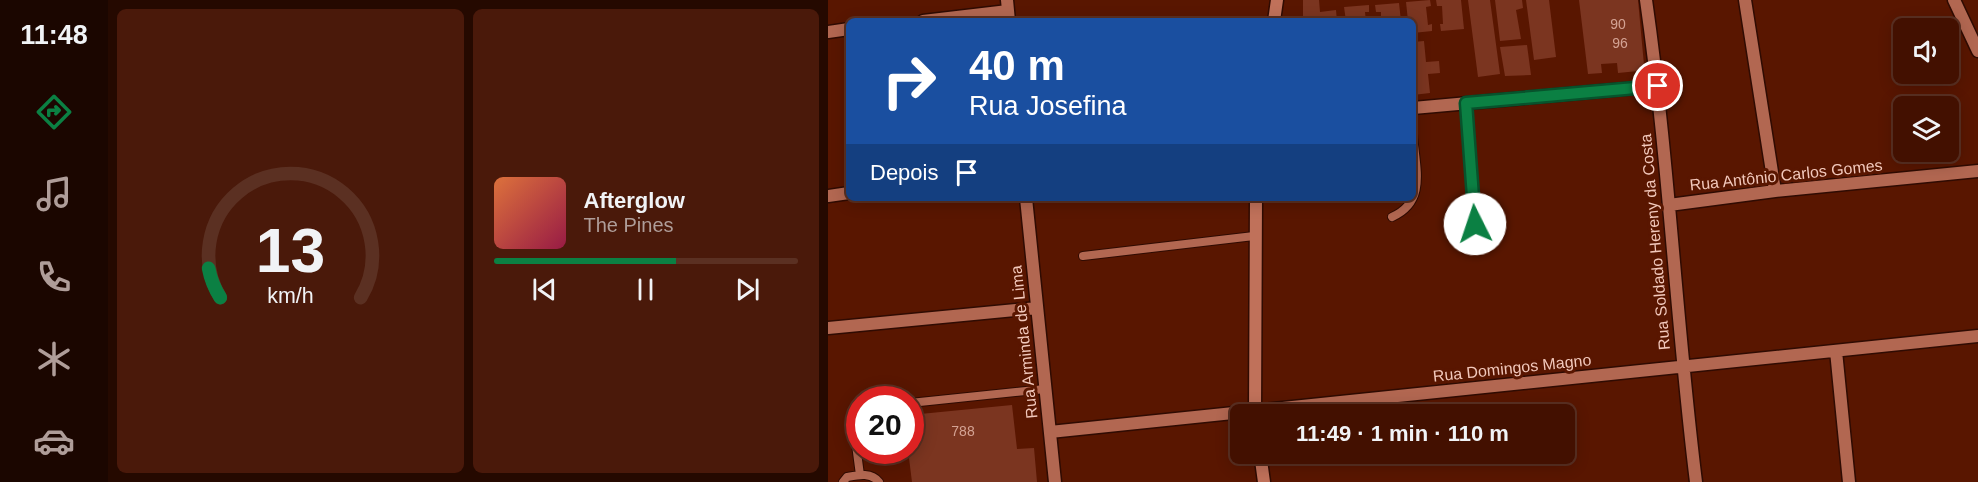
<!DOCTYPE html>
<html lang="pt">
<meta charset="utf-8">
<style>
body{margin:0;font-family:Helvetica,sans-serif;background:#4a190a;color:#f1f3f6;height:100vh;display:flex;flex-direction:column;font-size:22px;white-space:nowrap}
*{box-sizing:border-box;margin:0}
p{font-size:20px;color:#af9d99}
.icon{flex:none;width:33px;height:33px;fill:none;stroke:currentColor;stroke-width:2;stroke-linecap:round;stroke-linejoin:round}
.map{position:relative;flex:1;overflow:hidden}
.side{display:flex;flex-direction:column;gap:9px;padding:9px;background:#250900;width:720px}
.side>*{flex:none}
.guide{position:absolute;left:18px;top:18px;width:570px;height:183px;border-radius:9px;box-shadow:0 3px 15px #0003,0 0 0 2px #5b3022;background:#1a4fa0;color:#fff;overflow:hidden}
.fabs{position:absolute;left:1065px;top:18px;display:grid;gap:12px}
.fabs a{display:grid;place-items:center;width:66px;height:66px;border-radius:9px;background:#431000;box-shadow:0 3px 15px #0003,0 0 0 2px #5b3022;font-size:30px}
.speed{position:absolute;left:18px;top:386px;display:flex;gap:12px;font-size:30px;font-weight:700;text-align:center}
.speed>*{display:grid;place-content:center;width:78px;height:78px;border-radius:50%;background:#431000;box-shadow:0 3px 15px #0003,0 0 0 2px #5b3022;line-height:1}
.speed .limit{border:9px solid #d22;background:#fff;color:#111}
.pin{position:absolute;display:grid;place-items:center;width:51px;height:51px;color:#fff;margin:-26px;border:3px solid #fff;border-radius:50%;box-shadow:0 2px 6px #0007}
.me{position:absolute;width:66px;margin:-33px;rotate:356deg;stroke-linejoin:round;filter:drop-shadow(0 0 4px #0008)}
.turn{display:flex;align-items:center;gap:21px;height:126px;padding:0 24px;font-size:27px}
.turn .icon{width:78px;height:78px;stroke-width:2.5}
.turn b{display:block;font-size:42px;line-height:51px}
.then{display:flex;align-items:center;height:57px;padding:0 24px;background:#0003;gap:12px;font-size:22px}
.side .widget{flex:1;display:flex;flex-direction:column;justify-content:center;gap:9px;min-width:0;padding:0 21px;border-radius:9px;background:#4a190a}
.side .dial{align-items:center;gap:0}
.dial svg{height:156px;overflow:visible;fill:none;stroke:#5b3022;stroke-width:7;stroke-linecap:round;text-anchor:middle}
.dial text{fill:#f1f3f6;stroke:none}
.song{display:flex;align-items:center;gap:18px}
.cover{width:72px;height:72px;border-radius:9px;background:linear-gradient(135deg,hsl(20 70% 55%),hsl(340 70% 35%))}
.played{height:6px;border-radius:3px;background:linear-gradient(90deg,#0b8043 60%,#5b3022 60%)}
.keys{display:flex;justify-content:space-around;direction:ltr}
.side .tiles{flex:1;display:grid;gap:9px;grid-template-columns:repeat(2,1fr)}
.trip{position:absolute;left:402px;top:404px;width:345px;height:60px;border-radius:9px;background:#431000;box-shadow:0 3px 15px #0003,0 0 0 2px #5b3022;font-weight:600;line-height:60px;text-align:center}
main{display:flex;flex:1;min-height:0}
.tabs{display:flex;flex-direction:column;width:108px;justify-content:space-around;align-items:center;background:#1b0600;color:#af9d99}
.tabs .icon{width:42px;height:42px}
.tabs .current{color:#0b8043}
.tabs b{font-size:27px;color:#f1f3f6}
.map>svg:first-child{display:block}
</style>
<main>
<nav class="tabs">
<b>11:48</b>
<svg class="icon current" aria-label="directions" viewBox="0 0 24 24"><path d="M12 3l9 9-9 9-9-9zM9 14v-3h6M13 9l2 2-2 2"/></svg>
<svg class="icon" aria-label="music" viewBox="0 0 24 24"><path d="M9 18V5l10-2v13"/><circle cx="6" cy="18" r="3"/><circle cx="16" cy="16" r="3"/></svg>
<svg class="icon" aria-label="phone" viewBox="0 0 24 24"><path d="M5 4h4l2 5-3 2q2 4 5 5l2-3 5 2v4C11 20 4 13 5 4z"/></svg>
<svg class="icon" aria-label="climate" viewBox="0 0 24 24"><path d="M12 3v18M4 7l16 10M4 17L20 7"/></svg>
<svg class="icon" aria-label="car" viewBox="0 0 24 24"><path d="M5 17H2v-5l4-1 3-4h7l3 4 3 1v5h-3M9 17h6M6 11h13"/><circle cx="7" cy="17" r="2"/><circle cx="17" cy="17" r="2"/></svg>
</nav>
<section class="side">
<div class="tiles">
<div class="widget dial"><svg viewBox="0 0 100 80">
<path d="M14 69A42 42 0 1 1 86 69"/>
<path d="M14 69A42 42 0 0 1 8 54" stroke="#0b8043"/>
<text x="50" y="56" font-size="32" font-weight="700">13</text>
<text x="50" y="72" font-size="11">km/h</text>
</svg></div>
<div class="widget">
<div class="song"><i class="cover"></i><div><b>Afterglow</b><p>The Pines</p></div></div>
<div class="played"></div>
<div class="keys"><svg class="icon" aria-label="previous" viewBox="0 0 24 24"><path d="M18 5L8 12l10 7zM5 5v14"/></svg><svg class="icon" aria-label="pause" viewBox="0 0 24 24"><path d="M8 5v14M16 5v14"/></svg><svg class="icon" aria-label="next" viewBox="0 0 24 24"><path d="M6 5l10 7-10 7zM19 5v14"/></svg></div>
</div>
</div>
</section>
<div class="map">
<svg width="1150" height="482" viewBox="0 0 1150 482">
<rect width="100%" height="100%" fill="#591600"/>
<path fill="#7b3520" d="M475 0H491L492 12 508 10 509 21H475Z
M602 0 603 6 598 7 600 25 604 24V31L585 33V21H580L578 2Z
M608 0H633L636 29 613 31 612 24H615L614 6H609Z
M640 0H662L672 74 650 77Z
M667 0H694L695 8 688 10 693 39 672 41Z
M698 0H721L728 57 706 60Z
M751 0H810L816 65 810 71 790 73 789 63 773 64 774 73 760 74Z
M571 3 573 21H553V12H548L547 5Z
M541 5V12H537L538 21H518L516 7Z
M596 41 598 62 611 61 612 73 600 74 602 93 585 95V42Z
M699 45 703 75 677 76 672 47Z
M184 405 189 449 206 448 209 482H84L80 450H82V415Z"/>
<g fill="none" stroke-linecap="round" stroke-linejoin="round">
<g stroke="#2f0b02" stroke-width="10">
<path id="lane" d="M638 103 647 224
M564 217C600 201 587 167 585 134
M255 256 426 236
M82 403 217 389
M32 410 26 415 25 422 32 475
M15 482 19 477C30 475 43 472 51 482"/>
</g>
<g stroke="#2f0b02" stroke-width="15">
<path id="street" d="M179 0 181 21
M818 0C841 160 848 322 868 482
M917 0 947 191
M1126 0 1150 51
M95 21 180 11
M0 32 21 29
M585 108 830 86
M0 196 21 193
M198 198 227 482
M841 205 947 191 1150 171
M0 328 209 308
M1008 351 1021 482
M222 432 1150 336"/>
</g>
<g stroke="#2f0b02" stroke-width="15">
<path id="secondary" d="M446 21 449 0
M427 414 428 198
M432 453 436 482"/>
</g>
<use href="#lane" stroke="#b26751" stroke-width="8"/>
<use href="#street" stroke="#b26751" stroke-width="12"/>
<use href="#secondary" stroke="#c0715a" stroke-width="12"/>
</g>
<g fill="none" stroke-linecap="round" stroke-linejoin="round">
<g stroke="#07532c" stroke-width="15">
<path id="route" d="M647 224 638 103 830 86"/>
</g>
<use href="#route" stroke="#0b8043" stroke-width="10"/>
</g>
<g text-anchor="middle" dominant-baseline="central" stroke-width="6" stroke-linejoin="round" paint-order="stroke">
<g font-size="14" fill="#d4a394">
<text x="790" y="24">90</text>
<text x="792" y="43">96</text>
<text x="135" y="431">788</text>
</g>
<g font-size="16" fill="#f2c8bb" stroke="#591600">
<text transform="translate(958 175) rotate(-6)">Rua Antônio Carlos Gomes</text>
<text transform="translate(827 242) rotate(-95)">Rua Soldado Hereny da Costa</text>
<text transform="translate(196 342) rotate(-96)">Rua Arminda de Lima</text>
<text transform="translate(684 368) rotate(-6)">Rua Domingos Magno</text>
</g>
</g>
</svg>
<div class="fabs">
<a><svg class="icon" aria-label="sound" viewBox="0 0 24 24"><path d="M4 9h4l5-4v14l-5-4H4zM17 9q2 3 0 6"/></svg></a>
<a><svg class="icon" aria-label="layers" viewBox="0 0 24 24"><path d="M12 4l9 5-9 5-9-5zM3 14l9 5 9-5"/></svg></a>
</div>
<div class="speed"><div class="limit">20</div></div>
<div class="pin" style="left:830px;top:86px;background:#d93025"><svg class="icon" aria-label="arrive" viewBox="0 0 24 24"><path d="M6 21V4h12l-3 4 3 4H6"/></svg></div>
<svg class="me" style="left:647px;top:224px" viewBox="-20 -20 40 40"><circle r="19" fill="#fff"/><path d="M0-13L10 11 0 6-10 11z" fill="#0b8043"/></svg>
<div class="trip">11:49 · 1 min · 110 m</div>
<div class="guide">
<div class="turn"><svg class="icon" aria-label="right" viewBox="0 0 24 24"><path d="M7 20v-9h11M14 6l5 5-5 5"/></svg><div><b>40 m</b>Rua Josefina</div></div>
<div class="then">Depois<svg class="icon" aria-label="arrive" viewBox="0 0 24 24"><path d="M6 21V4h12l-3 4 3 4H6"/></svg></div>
</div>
</div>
</main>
